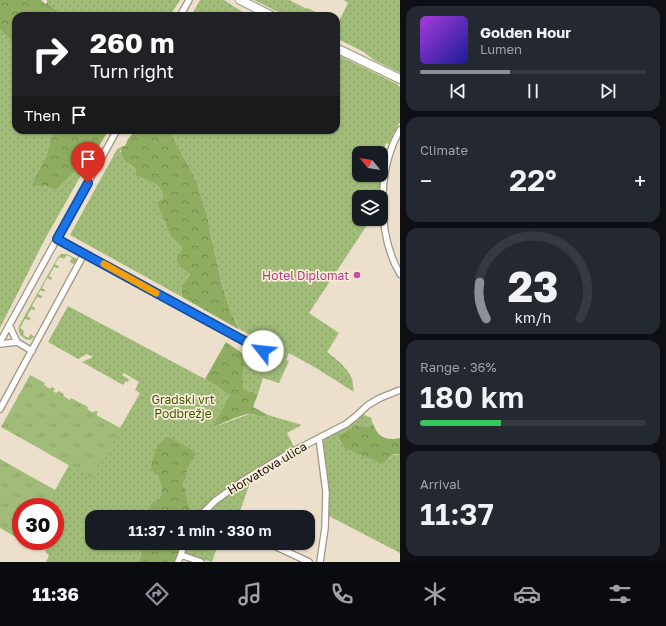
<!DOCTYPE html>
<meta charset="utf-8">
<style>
body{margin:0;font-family:"Golos Text",sans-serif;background:#242831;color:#f1f3f6;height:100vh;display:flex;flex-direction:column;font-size:15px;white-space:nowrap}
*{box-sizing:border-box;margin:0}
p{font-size:13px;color:#9ea1a6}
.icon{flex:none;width:22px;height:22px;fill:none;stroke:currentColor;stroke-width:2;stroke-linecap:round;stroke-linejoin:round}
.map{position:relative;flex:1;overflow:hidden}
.drawer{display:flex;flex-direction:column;gap:6px;padding:6px;background:#0d0f14;width:266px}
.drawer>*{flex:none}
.banner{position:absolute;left:12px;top:12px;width:328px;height:122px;border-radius:12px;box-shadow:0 1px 3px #0004;background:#202124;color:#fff;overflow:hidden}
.needle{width:26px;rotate:300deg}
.buttons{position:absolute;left:352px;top:146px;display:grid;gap:8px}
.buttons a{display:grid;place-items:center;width:36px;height:36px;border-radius:8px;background:#171b24;box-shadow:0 1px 3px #0004;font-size:20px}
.speed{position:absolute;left:12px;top:498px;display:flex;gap:8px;font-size:20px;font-weight:700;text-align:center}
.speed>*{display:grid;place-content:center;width:52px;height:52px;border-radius:50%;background:#171b24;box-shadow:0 1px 3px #0004;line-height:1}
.speed .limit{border:6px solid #d22;background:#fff;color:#111}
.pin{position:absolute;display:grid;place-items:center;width:34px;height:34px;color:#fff;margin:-41px -17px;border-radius:50% 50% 50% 0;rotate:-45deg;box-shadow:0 0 4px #0007}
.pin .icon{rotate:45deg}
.me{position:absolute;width:44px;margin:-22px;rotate:299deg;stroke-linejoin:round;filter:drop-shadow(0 0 3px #0008)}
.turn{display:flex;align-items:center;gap:14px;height:84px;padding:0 12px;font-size:18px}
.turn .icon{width:52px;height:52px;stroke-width:2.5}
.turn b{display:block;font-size:28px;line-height:34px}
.then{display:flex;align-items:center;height:38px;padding:0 12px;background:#0003;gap:8px;font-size:15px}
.big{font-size:30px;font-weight:600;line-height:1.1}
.drawer .card{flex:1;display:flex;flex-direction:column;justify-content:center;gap:6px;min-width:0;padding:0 14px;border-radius:12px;background:#242831}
.drawer .dial{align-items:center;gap:0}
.dial svg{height:104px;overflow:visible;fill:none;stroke:#363941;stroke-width:7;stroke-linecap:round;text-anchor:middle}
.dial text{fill:#f1f3f6;stroke:none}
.song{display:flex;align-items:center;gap:12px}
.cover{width:48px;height:48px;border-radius:6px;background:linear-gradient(135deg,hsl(280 70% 55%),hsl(240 70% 35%))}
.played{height:4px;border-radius:2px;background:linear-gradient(90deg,#8c9099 40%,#363941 40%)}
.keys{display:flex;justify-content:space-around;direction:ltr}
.heat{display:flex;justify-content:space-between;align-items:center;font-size:22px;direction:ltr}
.charge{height:6px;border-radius:3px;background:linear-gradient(90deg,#34c759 36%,#363941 0)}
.trip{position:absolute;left:85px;top:510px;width:230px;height:40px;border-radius:12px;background:#171b24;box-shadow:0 1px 3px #0004;font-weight:600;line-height:40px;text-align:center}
.dock{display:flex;height:64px;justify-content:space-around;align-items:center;background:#090b0e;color:#9ea1a6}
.dock .icon{width:28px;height:28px}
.dock .selected{color:#8c9099}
.dock b{font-size:18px;color:#f1f3f6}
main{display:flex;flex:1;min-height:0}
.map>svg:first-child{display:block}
</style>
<main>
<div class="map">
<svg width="400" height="562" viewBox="0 0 400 562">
<defs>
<pattern id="grass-dots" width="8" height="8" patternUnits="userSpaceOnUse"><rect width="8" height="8" fill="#a1bc79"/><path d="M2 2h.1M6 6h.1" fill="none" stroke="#8aa167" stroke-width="1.8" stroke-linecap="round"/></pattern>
<pattern id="forest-crowns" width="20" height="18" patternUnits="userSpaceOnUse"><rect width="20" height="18" fill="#8fad61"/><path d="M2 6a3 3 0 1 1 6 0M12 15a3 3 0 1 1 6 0" fill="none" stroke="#748b4e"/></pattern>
<pattern id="park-tufts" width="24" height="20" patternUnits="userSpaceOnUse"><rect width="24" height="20" fill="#a1bc79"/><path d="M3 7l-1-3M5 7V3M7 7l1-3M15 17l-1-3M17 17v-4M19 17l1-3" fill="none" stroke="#8aa167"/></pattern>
</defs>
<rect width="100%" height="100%" fill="#ece0cc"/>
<path fill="url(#grass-dots)" d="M47 0H180L170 16H61L62 14 47 3Z
M200 0H224L249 16H191Z
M254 0H289L307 9 308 8 323 16H286Z
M344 0H400V73L374 60 364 52 336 38V27L348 3Z
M0 30 16 45V130H53L47 154 33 184 45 186 56 190 77 169 84 170 45 239 0 328Z
M336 54 397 84V85L400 87V122L393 134 389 144 386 143 381 159V153H359V175H381L380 185V197H359V219H371L309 313 339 333 327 352C335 358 349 369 352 379 353 383 353 388 354 392L316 368 289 353 286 360 289 361 279 383 263 378 258 394 243 389 244 364 242 353 259 363 269 344 239 329 238 326 231 312 222 283 211 236 207 214 202 201 197 182 169 130H336Z
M123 146 120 151C125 164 138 172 150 179 153 181 156 182 158 185 161 188 163 195 163 200L159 202 157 205 159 210 163 217 170 236 182 247V269L190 274 189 278 181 294 182 297 70 235 116 151 119 148Z
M61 254H67L78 260 77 263 73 264 70 262 72 258 67 255 64 259 59 257 55 264 58 266 59 268H57L54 267 49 276 52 278V279L51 280 47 278 42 288 45 290V291L44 292 41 290 38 294 42 296V298H41L37 297 32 306 35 308V310H34L31 309 27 316 30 318V320H29L25 319 20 328 24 331 23 335 28 338 31 334 34 337 30 340C23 339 17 334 19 326L58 257Z
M68 306 205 379 230 395 214 427 241 417 250 414 261 417 268 415 302 425 287 433 295 449C272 461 248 473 228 488 216 497 206 507 195 517H189L190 508 187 500 186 490 183 485V482L186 478V473L190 465 197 454 152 471C162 482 165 486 159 499 149 503 148 507 146 517H92V543H141L140 549 141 554 139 562H46L49 555 45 552 49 544 44 541H55V507H21L55 490 69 465 49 454 76 425 88 407 87 409 93 413 95 411 98 412 96 415 120 428 140 393 135 390 139 382 124 373 122 375 129 379 128 382 126 381 123 385 82 362 93 357 87 354 78 359 48 342Z
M363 414 371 418 373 424 369 427H363L357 425 338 440 344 447 372 459 381 463C389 461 391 452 400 455V553L327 515 322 443 324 439Z
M252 477 238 517H201L225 495Z
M186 543H203L217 547 212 562 183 554Z"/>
<path fill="url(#forest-crowns)" d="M0 0H41L45 4 47 3 62 14 61 16H16V45L0 30Z
M53 130H109L84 170 77 169 56 190 45 186 32 185 47 154Z
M131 130H169L197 182 202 201 207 214 211 236 222 284 231 312 238 327V329L182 297C181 293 182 286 184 283 187 279 189 279 190 274 182 269 176 265 177 255L182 250V247L170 236 163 217 159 210 157 205 158 202 163 199C163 195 162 193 161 190 156 179 144 181 136 174V170C129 163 116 157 123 146H125L128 139 133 133Z
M226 342 242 353 244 364 243 389 258 394 253 407 268 415C258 419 259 415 250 414 241 414 222 424 213 427L230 395 205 379Z
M373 424C378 437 385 441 400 438V455C391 451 389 461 381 464 370 457 356 454 345 448 342 445 339 441 338 437L340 435 357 425 363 427H369Z
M168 437 186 446 197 454 190 465 186 473V478L183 482V485L186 490 187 500 190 508 189 517H146C148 507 149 503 159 499 163 490 163 485 157 476 155 474 152 472 151 469 151 466 152 462 153 459 155 450 158 442 168 437Z
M141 543H181L176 562H139L141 554 140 549Z"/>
<path fill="url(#park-tufts)" d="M30 375 45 383 44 385 50 389 52 387 55 389 53 391 56 393 59 391 64 394 63 396 70 400 71 398 88 407 87 409 93 413 95 411 98 412 96 415 120 428 92 478 1 427Z
M0 459 55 490 51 507H21V540L0 528Z"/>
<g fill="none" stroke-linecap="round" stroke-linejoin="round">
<g stroke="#a09482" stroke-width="8">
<path id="street" d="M180 16 189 0
M400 130C377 170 377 234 400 274
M57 239 263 351
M9 325 17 342
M0 342 117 130
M0 344 17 342 32 351
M0 409 84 254
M319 438 326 492 325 528 320 562
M199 517 215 501 244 480 284 456 346 424 355 417 368 405 380 398 400 390
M184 543 181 555 201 562
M268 543 309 562
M178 562 181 555"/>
</g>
<g stroke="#a09482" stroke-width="10">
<path id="secondary" d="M240 0 272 16
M336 48 400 79"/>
</g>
<use href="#street" stroke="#fff" stroke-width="5.5"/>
<use href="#secondary" stroke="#fff" stroke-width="8"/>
</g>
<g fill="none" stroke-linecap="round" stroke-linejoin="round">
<g stroke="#114b97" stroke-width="10">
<path id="route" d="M88 183 57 239 263 351"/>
</g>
<use href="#route" stroke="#1a73e8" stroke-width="7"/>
<path stroke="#f59e0b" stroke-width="7" d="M104 264 156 293"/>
</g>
<circle fill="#d1479c" stroke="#f9edd9" stroke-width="1.5" cx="357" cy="275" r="4"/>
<g text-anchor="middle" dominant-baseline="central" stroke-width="3.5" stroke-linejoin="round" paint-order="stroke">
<g font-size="12" fill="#b23c85" stroke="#f9edd9" text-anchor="end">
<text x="349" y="275">Hotel Diplomat</text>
</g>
<g font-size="12" fill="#405a01" stroke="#f9edd9">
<text x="183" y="399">Gradski vrt<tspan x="183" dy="14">Podbrežje</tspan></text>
</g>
<g font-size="12" fill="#16120b" stroke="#f9edd9">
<text transform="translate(267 468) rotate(-31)">Horvatova ulica</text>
</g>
</g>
</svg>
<div class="buttons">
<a><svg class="needle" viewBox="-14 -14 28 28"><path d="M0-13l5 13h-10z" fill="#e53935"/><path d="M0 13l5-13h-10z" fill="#9ea1a6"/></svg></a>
<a><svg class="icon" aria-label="layers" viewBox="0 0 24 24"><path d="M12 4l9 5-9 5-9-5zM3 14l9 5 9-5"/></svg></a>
</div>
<div class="speed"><div class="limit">30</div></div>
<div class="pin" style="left:88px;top:183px;background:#d93025"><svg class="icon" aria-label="arrive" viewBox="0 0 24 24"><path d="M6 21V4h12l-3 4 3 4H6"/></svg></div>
<svg class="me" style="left:263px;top:351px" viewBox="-20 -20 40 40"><circle r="19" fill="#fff"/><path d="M0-13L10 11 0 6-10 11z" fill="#1a73e8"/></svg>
<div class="trip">11:37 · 1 min · 330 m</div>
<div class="banner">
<div class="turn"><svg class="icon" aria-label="right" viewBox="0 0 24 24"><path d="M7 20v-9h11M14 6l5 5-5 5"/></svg><div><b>260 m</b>Turn right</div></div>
<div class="then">Then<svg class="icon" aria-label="arrive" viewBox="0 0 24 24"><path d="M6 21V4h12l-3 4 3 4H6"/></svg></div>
</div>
</div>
<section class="drawer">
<div class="card">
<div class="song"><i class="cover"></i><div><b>Golden Hour</b><p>Lumen</p></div></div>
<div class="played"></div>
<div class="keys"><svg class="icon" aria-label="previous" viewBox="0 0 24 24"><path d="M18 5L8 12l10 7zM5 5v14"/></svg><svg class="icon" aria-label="pause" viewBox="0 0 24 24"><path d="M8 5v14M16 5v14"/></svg><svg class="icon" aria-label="next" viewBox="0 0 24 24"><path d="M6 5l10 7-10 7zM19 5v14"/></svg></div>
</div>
<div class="card"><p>Climate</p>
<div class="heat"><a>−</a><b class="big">22°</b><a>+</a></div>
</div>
<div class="card dial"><svg viewBox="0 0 100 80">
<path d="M14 69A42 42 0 1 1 86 69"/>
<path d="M14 69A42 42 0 0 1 9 41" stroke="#8c9099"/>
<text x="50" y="56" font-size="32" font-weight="700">23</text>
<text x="50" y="72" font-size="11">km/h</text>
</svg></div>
<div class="card"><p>Range · 36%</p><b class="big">180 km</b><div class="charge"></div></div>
<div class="card"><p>Arrival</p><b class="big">11:37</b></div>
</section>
</main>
<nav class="dock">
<b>11:36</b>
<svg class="icon selected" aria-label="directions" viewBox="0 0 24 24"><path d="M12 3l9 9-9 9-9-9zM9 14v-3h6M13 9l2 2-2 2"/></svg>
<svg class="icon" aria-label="music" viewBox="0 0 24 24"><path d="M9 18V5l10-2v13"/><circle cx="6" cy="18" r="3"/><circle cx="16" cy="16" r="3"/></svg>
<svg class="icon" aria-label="phone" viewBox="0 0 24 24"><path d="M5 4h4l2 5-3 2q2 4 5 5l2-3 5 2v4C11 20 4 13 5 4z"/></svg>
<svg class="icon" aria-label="climate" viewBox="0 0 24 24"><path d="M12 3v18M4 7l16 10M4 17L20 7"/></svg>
<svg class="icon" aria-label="car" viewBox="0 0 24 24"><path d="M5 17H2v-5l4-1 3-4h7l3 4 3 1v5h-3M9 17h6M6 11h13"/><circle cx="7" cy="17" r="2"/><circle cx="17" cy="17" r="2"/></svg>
<svg class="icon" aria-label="filters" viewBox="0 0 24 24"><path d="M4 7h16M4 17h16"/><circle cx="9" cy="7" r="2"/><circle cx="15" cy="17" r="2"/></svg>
</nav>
